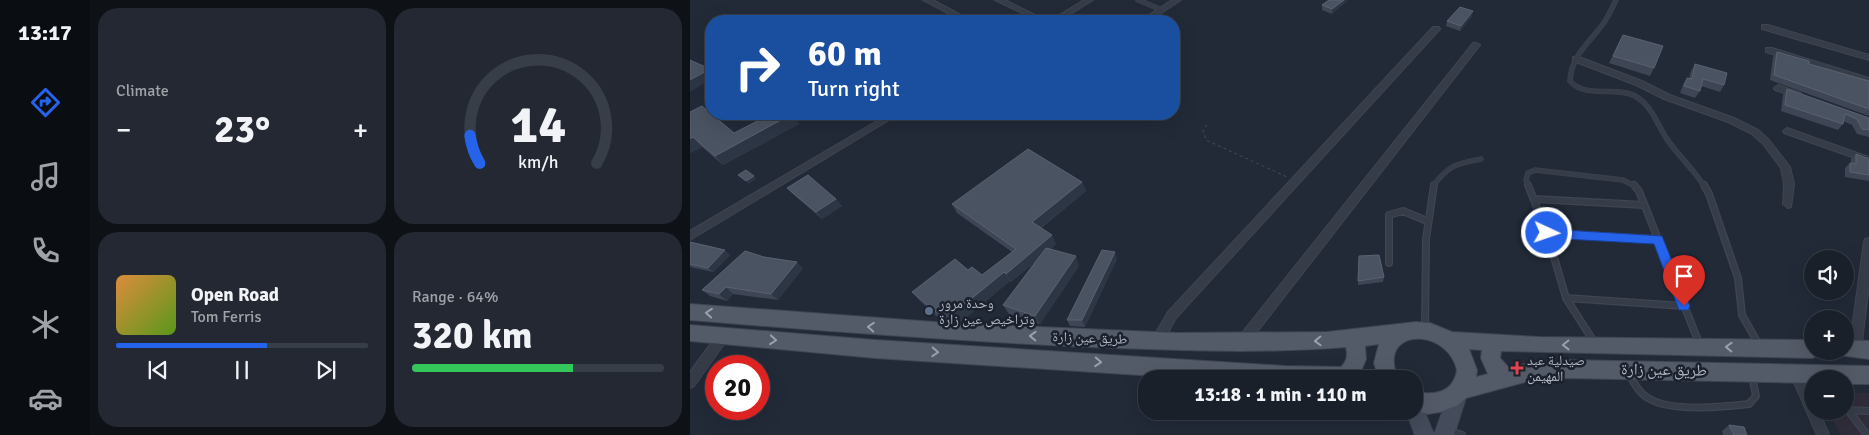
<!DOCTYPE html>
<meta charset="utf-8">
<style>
body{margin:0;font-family:Signika,"Noto Naskh Arabic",sans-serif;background:#232832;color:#f1f3f6;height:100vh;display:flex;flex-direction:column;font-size:19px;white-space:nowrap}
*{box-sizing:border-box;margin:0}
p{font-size:16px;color:#9fa3a8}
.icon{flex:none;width:28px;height:28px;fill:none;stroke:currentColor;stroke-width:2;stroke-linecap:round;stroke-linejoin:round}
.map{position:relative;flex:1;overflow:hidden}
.side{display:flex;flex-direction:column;gap:8px;padding:8px;background:#0e1217;width:600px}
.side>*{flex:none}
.guide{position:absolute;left:15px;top:15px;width:475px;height:105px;border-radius:20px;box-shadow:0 5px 20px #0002,0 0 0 1px #383e47;background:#1a4fa0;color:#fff;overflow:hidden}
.fabs{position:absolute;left:1114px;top:250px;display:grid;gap:10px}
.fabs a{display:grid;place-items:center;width:50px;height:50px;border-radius:50%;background:#1a202a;box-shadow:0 5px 20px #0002,0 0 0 1px #383e47;font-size:25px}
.speed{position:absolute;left:15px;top:355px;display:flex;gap:10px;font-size:25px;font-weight:700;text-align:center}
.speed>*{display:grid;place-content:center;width:65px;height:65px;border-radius:50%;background:#1a202a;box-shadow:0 5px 20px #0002,0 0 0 1px #383e47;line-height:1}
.speed .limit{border:8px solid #d22;background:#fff;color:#111}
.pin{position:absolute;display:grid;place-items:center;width:42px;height:42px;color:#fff;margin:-51px -21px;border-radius:50% 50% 50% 0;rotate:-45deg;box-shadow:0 0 5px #0007}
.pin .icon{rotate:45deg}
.me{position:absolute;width:55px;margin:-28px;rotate:93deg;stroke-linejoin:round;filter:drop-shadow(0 0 4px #0008)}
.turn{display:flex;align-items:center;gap:18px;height:105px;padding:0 20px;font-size:22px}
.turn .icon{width:65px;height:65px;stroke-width:2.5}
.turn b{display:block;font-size:35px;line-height:42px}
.big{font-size:38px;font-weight:700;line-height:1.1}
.side .card{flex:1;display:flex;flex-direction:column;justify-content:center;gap:8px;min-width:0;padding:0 18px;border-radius:20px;background:#232832}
.side .dial{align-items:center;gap:0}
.dial svg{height:130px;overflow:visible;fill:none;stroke:#383e47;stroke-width:7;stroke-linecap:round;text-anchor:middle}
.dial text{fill:#f1f3f6;stroke:none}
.song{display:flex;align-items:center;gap:15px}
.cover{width:60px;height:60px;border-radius:8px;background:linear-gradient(135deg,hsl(30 70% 55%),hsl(90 70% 35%))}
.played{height:5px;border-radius:2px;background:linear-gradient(90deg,#2563eb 60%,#383e47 60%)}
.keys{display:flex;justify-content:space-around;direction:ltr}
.heat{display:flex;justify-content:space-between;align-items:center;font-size:28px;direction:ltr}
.charge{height:8px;border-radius:4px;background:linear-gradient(90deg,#34c759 64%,#383e47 0)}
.side .tiles{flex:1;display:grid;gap:8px;grid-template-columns:repeat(2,1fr)}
.trip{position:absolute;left:448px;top:370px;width:285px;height:50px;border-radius:20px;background:#1a202a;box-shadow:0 5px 20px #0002,0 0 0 1px #383e47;font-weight:700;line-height:50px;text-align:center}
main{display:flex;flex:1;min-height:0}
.tab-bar{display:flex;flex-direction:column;width:90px;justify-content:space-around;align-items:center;background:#0a0d11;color:#9fa3a8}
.tab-bar .icon{width:35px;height:35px}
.tab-bar .current{color:#2563eb}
.tab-bar b{font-size:22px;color:#f1f3f6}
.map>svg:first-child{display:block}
</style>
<main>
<nav class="tab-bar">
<b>13:17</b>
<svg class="icon current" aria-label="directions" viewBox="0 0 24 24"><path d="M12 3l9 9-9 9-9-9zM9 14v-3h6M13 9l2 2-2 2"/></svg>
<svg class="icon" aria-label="music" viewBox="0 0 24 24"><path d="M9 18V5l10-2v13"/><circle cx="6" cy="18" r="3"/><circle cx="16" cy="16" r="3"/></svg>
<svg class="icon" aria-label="phone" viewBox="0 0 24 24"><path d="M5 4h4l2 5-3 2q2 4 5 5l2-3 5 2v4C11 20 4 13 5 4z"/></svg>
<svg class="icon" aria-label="climate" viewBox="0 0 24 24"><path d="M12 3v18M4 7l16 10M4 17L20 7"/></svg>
<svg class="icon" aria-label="car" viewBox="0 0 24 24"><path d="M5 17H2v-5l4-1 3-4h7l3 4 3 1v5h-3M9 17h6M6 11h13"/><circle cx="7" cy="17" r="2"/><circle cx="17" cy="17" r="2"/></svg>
</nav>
<section class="side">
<div class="tiles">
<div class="card"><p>Climate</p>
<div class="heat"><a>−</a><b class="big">23°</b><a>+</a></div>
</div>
<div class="card dial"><svg viewBox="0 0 100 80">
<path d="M14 69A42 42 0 1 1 86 69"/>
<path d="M14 69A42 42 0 0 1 8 52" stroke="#2563eb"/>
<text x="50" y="56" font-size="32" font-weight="700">14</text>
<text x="50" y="72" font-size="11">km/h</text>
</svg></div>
<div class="card">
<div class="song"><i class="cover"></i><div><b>Open Road</b><p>Tom Ferris</p></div></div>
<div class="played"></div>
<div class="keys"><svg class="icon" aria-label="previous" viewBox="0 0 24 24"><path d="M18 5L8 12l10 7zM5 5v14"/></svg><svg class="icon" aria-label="pause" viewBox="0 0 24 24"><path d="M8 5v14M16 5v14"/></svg><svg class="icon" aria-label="next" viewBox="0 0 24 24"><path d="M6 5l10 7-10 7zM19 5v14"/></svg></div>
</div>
<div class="card"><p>Range · 64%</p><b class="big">320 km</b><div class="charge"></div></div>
</div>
</section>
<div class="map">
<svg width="1179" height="435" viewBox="0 0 1179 435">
<rect width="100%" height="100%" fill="#222a38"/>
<path fill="#302d3a" d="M1155 392 1179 393V435H1151L1138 411H1155Z"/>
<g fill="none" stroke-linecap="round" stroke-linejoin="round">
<g stroke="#3f4551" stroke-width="5.5">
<path id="service-far1" d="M448 0 472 10
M926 0C922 8 918 17 913 24 899 43 881 56 880 81 895 99 927 86 945 96 964 107 967 126 979 142 990 157 1004 170 1014 186
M743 186C759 165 765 164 791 159
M839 186 836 180 838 173 845 170 933 180 945 186"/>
</g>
<g stroke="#3f4551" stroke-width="8">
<path id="service" d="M838 185 857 233 876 298 904 342
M944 185 949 191 1009 343
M1014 185 1019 194 1048 278 1052 315 1069 345
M844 199 954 205
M857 233 968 239
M699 263V215L713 211 737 221
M876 298 994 306
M735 329 736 239 744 185
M939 374C944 383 949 393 958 398 980 412 1034 407 1059 404L1066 396 1062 376
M1155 406 1177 435
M1157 410 1179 411
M761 431 772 435"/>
</g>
<g stroke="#3f4551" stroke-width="2">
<path id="minor" d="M233 0H243L282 21H273Z
M305 0H315L357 21H348Z
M394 0H403L369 21H360Z
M482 0H491L459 21H450Z
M1072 25H1078L1179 55V60L1072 29Z
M743 27H749L750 29 486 318 471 345 467 346 463 345 461 341 478 312Z
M783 43H786L790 45 556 346 552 347 548 346 546 342 548 338Z
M1076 48H1082L1179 78V84L1076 52Z
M883 57H889L952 81 980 95 1044 118 1068 130 1079 140 1100 167 1104 184 1101 207 1098 208 1093 204 1094 184 1091 168 1073 144 1062 134 1038 122 974 99 946 85 883 61Z
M1088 85 1111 93 1112 95 1108 98 1085 90 1084 88Z
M21 107V113L0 124V117Z
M199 114H209L0 240V231Z
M1097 128 1179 157V163L1094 133 1093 131Z
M1179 238V284L1171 350 1169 354 1165 355 1161 354 1159 350 1174 242 1175 239Z
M33 331 37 332 39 336 37 340 4 386 0 388V372L29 332Z
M1106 367 1110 369 1122 398V411H1129L1139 435H1127L1100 373 1102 369Z"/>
</g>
<g stroke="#3f4551" stroke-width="2">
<path id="secondary" d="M768 385 775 388 777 394 764 435H725L716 411H724V400L731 403 744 435 761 388Z"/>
</g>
<g stroke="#3f4551" stroke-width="2">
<path id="primary" d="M0 304 258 323 488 333 637 332 726 322 740 323 762 332 849 337 1122 340V351H1130L1129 355 1122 358 811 351 810 358 819 368 835 364 877 360 1179 366V384H1155V379H1122V383L877 378 835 382 776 398 768 405 750 412 738 414 724 410V392C744 395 763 394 767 370 758 331 700 328 704 364 704 369 707 374 709 379H689L684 363 689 344 675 346 676 359 671 371 677 379H512L185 358 0 341V325L185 340 594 366 651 367C657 361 658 356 656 347 571 354 485 350 400 347 266 341 133 331 0 320ZM779 349 792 350 791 358 798 374 786 377 787 370Z
M1155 340 1179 341V359L1148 355 1147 351H1155Z"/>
</g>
<path stroke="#3d4e51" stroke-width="1" stroke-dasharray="3 3" stroke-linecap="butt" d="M517 125 513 130 516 140 597 177"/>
<use href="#service-far1" stroke="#363c48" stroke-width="4.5"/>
<use href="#service" stroke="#363c48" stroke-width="5.5"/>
<use href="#minor" fill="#363c48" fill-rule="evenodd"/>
<use href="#secondary" fill="#444b5b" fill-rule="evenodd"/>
<use href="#primary" fill="#545b68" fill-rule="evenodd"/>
</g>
<path fill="#3e4656" d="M639 0H658L642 14 632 10V5Z
M782 16 770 31 756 26 757 21Z
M933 35 964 68 960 76 919 63Z
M1087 52 1119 64 1179 81V116L1080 80 1083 57Z
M1005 64 1034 85 1030 92 1011 86 1010 91 1005 98 990 93 993 85 997 78H999L1001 71Z
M1097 89 1179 118V137L1167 134 1162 125 1153 121V124L1148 130 1091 111 1093 95Z
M0 112 44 133 102 114 109 124 33 165 12 147 0 153Z
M1166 154 1179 159V181L1155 177V168L1160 163H1161V159Z
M392 182 396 191 351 228 366 244 361 249 389 266 350 324 319 314 313 305 345 262 321 282 320 281 271 322 252 321 229 300 222 292 278 270 292 275 322 252 267 213 262 204Z
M97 188 146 199 152 206 132 219 104 195Z
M0 242 40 255 23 272 0 267Z
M669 256 694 277 693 282 668 285Z
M74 257 113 268 88 300 43 294 37 301 20 296 12 290Z
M427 259 395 327 380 326 377 320Z
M1039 425 1057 435H1033L1032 431Z"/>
<path fill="#2d3645" d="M654 0H658L642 14V9Z
M783 11 782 16 770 31 771 26Z
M20 69 21 71V79L0 92V80Z
M102 114 109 124 33 165 25 156Z
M3 137 12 147 0 153V139Z
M64 176 66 179 58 184 56 181Z
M392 182 396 191 346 231 342 222Z
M146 199 152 206 132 219 126 212Z
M362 235 366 244 321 282 316 274Z
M35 250 40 255 23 272 18 268Z
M425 252 427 259 395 327 392 320Z
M386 256 389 266 350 324 345 316Z
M107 262 113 268 88 300 81 294Z
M314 272 320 281 271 322 264 313Z
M36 287 43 294 37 301 29 294Z"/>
<path fill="#4a5362" stroke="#5a6271" d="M639 0H654L642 9 632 5Z
M770 7 783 11 771 26 757 21Z
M933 35 973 46 964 68 923 56Z
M21 36V41L16 38Z
M1087 52 1119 61V64L1179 81V109L1084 75Z
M0 60 20 69 0 80Z
M1005 64 1037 73 1034 85 1013 79 1010 91 994 86 997 78 1002 79Z
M1097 89 1179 118V130L1172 129 1167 119 1155 114 1153 124 1095 105Z
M12 106 44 133 81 114H102L25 156 3 137 0 139V112Z
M338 149 392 182 342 222 362 235 316 274 314 272 264 313 246 312 222 292 265 259 278 270 282 267 292 275 326 249 262 204Z
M1166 154 1179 159V175L1160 172V163L1166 164Z
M56 170 64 176 56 181 48 175Z
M118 175 146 199 126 212 97 188Z
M0 242 35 250 18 268 0 264Z
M356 248 386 256 345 316 313 305Z
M412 250 425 252 392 320H377Z
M55 251 74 257 107 262 81 294 36 287 29 294 12 290Z
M689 255 694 277 668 281 669 256Z
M1039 425 1054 427 1057 435H1044Z"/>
<defs><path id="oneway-chevron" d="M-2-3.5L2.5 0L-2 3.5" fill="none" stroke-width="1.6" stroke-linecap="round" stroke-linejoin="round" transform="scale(1.25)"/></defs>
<g stroke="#9aa0ad">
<use href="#oneway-chevron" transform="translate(19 313) rotate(-175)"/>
<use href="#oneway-chevron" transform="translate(181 327) rotate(-176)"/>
<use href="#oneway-chevron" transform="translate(343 336) rotate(-178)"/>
<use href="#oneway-chevron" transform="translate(83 340) rotate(5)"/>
<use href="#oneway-chevron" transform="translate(628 341) rotate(178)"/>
<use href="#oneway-chevron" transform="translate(876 345) rotate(179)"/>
<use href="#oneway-chevron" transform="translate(1039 347) rotate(-178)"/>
<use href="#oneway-chevron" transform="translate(245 352) rotate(3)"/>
<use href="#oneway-chevron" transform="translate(408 362) rotate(4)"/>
</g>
<path fill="#2563eb" stroke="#184099" d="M857 229 972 236 1000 306 998 310H989L964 244 857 238 852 233Z"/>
<circle fill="#5c6f8a" stroke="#1b212d" stroke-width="2" cx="239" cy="311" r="5"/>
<path fill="#e0444e" stroke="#1b212d" stroke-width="2" d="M824.5 360.5h5v5h5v5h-5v5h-5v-5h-5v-5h5z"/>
<g text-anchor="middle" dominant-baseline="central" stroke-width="5" stroke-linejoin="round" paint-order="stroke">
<g font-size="14" fill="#b1b7c4" stroke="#1b212d" text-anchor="start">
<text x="249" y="303">وحدة مرور<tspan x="249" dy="16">وتراخيص عين زارة</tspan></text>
<text x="837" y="360">صيدلية عبد<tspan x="837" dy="16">المهيمن</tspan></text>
</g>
<g font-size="14" fill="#b1b7c4" stroke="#1b212d">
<text transform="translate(400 338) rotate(2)">طريق عين زارة</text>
</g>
<g font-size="16" fill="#b1b7c4" stroke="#1b212d">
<text transform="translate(974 370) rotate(1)">طريق عين زارة</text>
</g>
</g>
</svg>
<div class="fabs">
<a><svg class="icon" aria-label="sound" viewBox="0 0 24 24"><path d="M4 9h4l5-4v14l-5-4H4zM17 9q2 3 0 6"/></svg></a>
<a>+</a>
<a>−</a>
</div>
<div class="speed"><div class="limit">20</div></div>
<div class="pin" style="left:994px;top:306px;background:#d93025"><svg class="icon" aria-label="arrive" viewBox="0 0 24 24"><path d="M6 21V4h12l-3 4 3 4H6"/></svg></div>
<svg class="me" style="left:857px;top:233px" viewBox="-20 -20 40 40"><circle r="17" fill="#2563eb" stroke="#fff" stroke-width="3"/><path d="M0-11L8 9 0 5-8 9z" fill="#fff"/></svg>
<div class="trip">13:18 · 1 min · 110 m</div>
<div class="guide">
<div class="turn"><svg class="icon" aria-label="right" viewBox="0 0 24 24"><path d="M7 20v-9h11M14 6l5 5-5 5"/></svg><div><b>60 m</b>Turn right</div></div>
</div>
</div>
</main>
